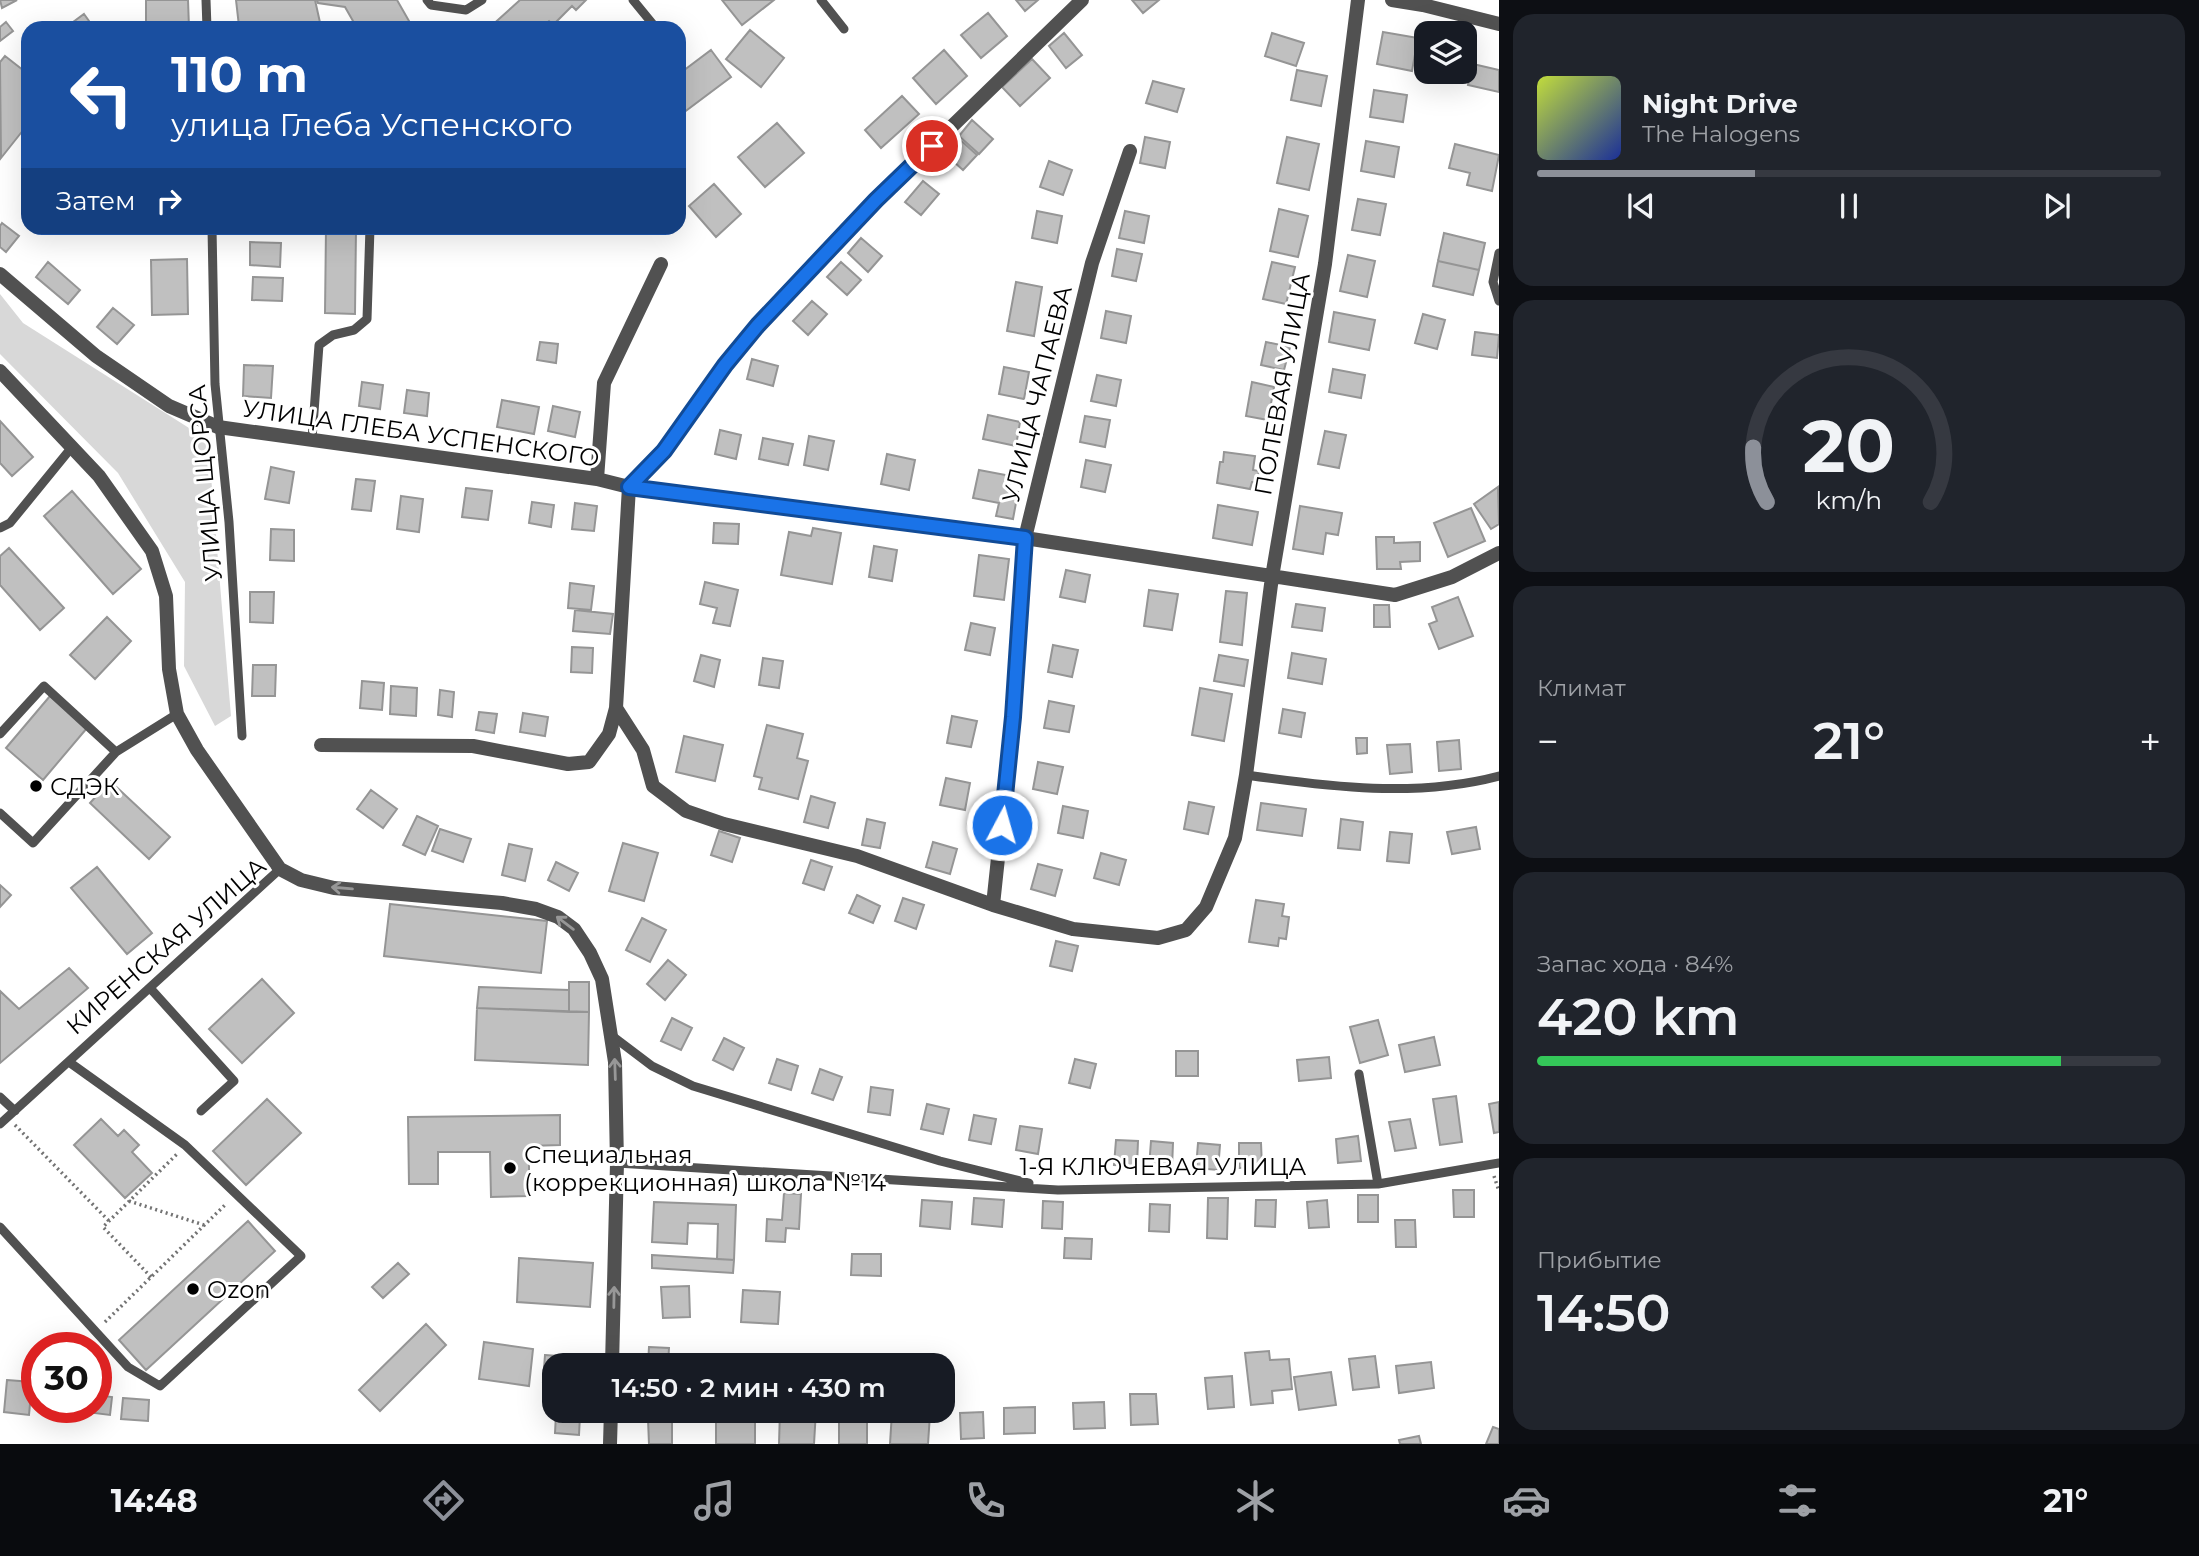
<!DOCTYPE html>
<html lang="ru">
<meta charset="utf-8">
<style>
body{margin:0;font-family:Montserrat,sans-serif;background:#20242c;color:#f1f3f6;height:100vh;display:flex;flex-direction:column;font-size:26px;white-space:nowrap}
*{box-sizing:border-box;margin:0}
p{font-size:23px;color:#9ea1a6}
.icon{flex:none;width:38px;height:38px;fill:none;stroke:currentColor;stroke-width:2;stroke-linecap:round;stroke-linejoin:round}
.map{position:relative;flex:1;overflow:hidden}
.panel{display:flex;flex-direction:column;gap:14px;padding:14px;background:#0d0f14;width:700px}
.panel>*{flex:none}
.banner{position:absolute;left:21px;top:21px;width:665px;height:214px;border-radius:21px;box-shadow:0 7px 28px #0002;background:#1a4fa0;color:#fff;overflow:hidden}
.controls{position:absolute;left:1414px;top:21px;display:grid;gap:14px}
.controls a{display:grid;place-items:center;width:63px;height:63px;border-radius:14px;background:#171b24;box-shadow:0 7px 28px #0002;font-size:35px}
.speed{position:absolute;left:21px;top:1332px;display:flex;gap:14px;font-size:35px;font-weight:700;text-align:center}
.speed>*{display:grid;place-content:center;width:91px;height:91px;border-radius:50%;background:#171b24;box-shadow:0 7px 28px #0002;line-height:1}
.speed .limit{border:10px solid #d22;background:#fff;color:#111}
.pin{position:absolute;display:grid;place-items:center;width:60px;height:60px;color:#fff;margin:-30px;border:4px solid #fff;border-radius:50%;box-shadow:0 2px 7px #0007}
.me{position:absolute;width:77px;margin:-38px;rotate:6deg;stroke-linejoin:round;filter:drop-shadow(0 0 5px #0008)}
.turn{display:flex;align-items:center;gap:24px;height:147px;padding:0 35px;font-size:32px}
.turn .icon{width:91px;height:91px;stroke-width:2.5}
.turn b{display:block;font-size:49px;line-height:60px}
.then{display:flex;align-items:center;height:66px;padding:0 35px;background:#0003;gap:14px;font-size:26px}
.big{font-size:52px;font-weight:600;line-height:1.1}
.panel .card{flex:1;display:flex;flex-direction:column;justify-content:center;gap:10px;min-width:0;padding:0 24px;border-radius:21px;background:#20242c}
.panel .dial{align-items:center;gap:0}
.dial svg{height:182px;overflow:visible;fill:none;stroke:#363941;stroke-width:7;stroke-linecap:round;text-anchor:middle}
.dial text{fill:#f1f3f6;stroke:none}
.song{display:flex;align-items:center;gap:21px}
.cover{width:84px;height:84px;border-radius:10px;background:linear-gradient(135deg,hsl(70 70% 55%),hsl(230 70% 35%))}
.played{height:7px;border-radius:4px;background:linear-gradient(90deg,#8c9099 35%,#363941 35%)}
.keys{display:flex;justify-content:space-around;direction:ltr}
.heat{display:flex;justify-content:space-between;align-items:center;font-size:38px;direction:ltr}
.charge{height:10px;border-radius:5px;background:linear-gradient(90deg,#34c759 84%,#363941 0)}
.trip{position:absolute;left:542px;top:1353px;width:413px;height:70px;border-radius:21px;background:#171b24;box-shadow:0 7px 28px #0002;font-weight:600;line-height:70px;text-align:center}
.tabs{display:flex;height:112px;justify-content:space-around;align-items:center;background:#090b0e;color:#9ea1a6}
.tabs .icon{width:49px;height:49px}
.tabs .current{color:#8c9099}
.tabs b{font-size:32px;color:#f1f3f6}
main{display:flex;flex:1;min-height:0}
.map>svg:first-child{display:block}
</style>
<main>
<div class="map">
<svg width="1499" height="1444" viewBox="0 0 1499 1444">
<rect width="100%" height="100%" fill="#fff"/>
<path fill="#d8d8d8" d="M0 294 23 323 208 440 231 716 215 726 184 666 185 582 118 473 0 354Z"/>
<path fill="#c0c0c0" stroke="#959595" stroke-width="2" d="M0 0H17L2 8Z
M146 0H188L189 28H146Z
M236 0H315L321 27 245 28V25L239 26Z
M317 0H397L413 28H357L345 7 318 3Z
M520 0H586L576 10 572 6 553 25 549 21 541 28H489Z
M722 0H774L742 25Z
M1016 0H1038L1025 11Z
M1132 0H1159L1143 13Z
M988 13 1007 36 981 58 961 35Z
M84 14 94 28H65Z
M6 22 13 31 0 41V27Z
M750 30 784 58 761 87 726 59Z
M1383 32 1418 38 1412 71 1377 64Z
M1064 33 1082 55 1066 68 1049 46Z
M1272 33 1304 43 1296 66 1265 56Z
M711 50 731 77 679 116V74Z
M944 50 967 76 936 104 913 78Z
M5 56 28 74V124L1 158 0 62Z
M1032 59 1050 78 1020 106 1002 87Z
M1473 64 1499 70V92L1468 85Z
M1297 70 1327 76 1321 106 1291 100Z
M1153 81 1184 89 1177 112 1146 103Z
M1374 90 1407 95 1403 122 1370 117Z
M902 96 919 114 881 148 865 130Z
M972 120 993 139 979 154 959 136Z
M777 123 804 153 765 187 738 157Z
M957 137 977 155 963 170 943 152Z
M1145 137 1170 142 1165 168 1140 163Z
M1287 137 1319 144 1309 190 1277 183Z
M1366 141 1399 147 1394 177 1361 171Z
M1455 144 1499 155 1492 191 1467 185 1470 173 1449 168Z
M1049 161 1072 170 1063 195 1040 187Z
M923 181 939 194 921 215 905 202Z
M714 184 741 214 716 237 689 206Z
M1358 199 1386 204 1380 235 1352 230Z
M1279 209 1308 216 1298 257 1270 251Z
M1037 211 1062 216 1057 243 1032 238Z
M1125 211 1149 216 1144 243 1119 238Z
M2 223 19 236 6 252 0 247V226Z
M326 228H356L355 314 325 313Z
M1444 233 1485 243 1479 270 1438 261Z
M861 238 882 256 868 272 848 253Z
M250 242 281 243 280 267 250 265Z
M1117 249 1142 254 1136 281 1112 276Z
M1348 255 1375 261 1367 297 1340 291Z
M187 259 188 314 152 315 151 260Z
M1438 261 1479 270 1473 295 1433 286Z
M48 262 80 290 68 304 36 277Z
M841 262 861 280 847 295 827 277Z
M1272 262 1295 267 1286 304 1263 299Z
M253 277 283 278 282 301 252 300Z
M1016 282 1042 287 1034 336 1007 331Z
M812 301 827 314 808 335 793 321Z
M113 308 134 325 117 344 97 327Z
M1106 311 1131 316 1126 343 1101 338Z
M1334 312 1375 320 1369 350 1329 342Z
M1423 314 1445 320 1437 349 1415 343Z
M1475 332 1499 335 1497 358 1472 355Z
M540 342 558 344 556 363 537 360Z
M1266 342 1290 347 1284 370 1261 365Z
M752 359 778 366 773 386 747 379Z
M244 365 273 366 271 398 243 396Z
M1004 367 1029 372 1024 399 999 394Z
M1333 369 1365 375 1361 398 1329 392Z
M1097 375 1121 380 1116 406 1091 401Z
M362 382 383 385 380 409 359 406Z
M1252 382 1274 387 1268 420 1246 416Z
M407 390 429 393 427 416 404 413Z
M502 400 539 407 534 434 497 427Z
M553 406 580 412 575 437 548 431Z
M988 415 1020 422 1016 446 983 439Z
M1085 416 1110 420 1105 447 1080 442Z
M0 421 33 457 12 476 0 463Z
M720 430 741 435 736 459 715 454Z
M1325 431 1346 435 1339 468 1318 464Z
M809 436 834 441 828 470 804 465Z
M763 438 793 444 788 465 759 459Z
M1224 452 1255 456 1253 470 1259 471 1257 482H1252L1250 489 1217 483 1220 462H1223Z
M887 454 915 460 909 490 881 484Z
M1086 460 1111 465 1105 492 1081 487Z
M271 467 294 472 289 503 265 499Z
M979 470 1011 476 1008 490 1018 492 1013 519 996 516 999 503 973 498Z
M356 479 375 481 371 511 352 509Z
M1498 487 1499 524 1491 529 1474 504Z
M466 488 492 491 488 520 462 517Z
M72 491 141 569 113 594 44 516Z
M401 496 423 499 419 532 397 529Z
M532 502 554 505 551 527 529 523Z
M575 503 597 506 594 531 572 529Z
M1218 505 1258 512 1252 545 1213 538Z
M1300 506 1342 513 1338 535 1326 533 1323 554 1293 549Z
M1471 508 1485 541 1448 557 1434 523Z
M714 523 739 524 738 544 713 543Z
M813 528 841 533 832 584 781 575 789 532 811 536Z
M271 529 294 530V561L270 560Z
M1376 537H1394V543L1420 542V561L1400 562 1401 569H1377Z
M874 546 897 550 892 581 869 577Z
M9 548 64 608 40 630 0 585V556Z
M979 555 1009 559 1004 600 974 596Z
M1066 570 1090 575 1085 602 1060 597Z
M705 582 738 590 730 626 713 623 717 608 700 604Z
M570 583 594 586 591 610 568 608Z
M1149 590 1178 594 1172 630 1144 626Z
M1226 591 1247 593 1242 645 1220 642Z
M250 592H274L273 623 250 622Z
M1458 597 1473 636 1439 649 1429 624 1437 621 1432 607Z
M1296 604 1325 608 1322 631 1292 627Z
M1374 605H1389L1390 627H1374Z
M575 610 613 614 610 634 573 631Z
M107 617 131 641 95 679 70 655Z
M971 623 995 628 990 655 965 650Z
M1053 645 1078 650 1072 677 1048 672Z
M572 647 593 648 592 673 571 672Z
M1292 653 1326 659 1322 684 1288 678Z
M701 655 720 660 714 687 694 681Z
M1219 655 1248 660 1244 686 1214 681Z
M763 658 783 661 779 688 759 685Z
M253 665H276L275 696H252Z
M362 681 384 683 382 710 360 708Z
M391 686 417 688 416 716 390 714Z
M1200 688 1232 694 1224 741 1192 735Z
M440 690 454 692 452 717 438 715Z
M50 696 87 728 43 780 6 748Z
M1049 701 1074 706 1069 732 1044 728Z
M1283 709 1305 713 1301 737 1279 733Z
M479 712 497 714 494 733 476 730Z
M523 713 548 717 545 736 520 732Z
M952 716 977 721 971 747 947 743Z
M767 725 803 734 797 758 808 761 798 799 759 789 762 778 754 776Z
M684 736 723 745 715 781 676 772Z
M1356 738H1367V753L1357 754Z
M1459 740 1461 769 1439 771 1437 742Z
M1410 744 1412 772 1390 774 1387 745Z
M1038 762 1063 767 1057 794 1033 789Z
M946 778 970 783 965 810 940 805Z
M110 781 170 837 149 859 90 803Z
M371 790 397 809 383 828 357 809Z
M811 796 835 803 828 828 804 822Z
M1189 802 1214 807 1208 834 1184 829Z
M1261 803 1306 809 1302 836 1257 830Z
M1063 806 1088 811 1083 838 1058 833Z
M417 816 438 826 425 855 403 845Z
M867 819 885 823 880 848 862 845Z
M1341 819 1363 822 1360 850 1338 848Z
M1476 827 1480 849 1452 854 1447 832Z
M440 829 471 839 463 862 432 851Z
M719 831 740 838 732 862 711 855Z
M1390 832 1412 834 1409 863 1387 861Z
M933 842 957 849 950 874 926 867Z
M623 843 658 853 644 901 609 891Z
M509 844 532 849 525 881 502 875Z
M1101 853 1126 860 1119 885 1094 878Z
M811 860 832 867 824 890 803 883Z
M556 862 578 873 569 891 548 880Z
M1038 864 1062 870 1055 896 1031 889Z
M97 867 152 933 127 954 71 888Z
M0 885 11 895 0 907Z
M857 895 880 906 873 923 849 913Z
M903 898 924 905 916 929 895 921Z
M1256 900 1284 904 1282 916 1289 917 1286 939 1279 938 1278 946 1249 942Z
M390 904 547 921 541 973 384 956Z
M642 918 666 930 650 962 626 950Z
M1056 941 1078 946 1072 971 1050 966Z
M668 960 686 975 665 1000 647 984Z
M69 968 88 988 0 1063V991L19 1009Z
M262 979 294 1013 242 1063 209 1029Z
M569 982H589V1012H569Z
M479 987 569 990V1012L477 1008Z
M477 1008 589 1012 588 1065 475 1060Z
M672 1018 692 1028 681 1050 661 1041Z
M1378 1020 1388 1055 1360 1063 1350 1027Z
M1434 1037 1440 1065 1405 1072 1399 1045Z
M724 1038 744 1048 733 1070 713 1060Z
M1176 1051H1198V1076H1176Z
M1329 1057 1331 1078 1299 1081 1297 1060Z
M777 1059 798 1066 791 1090 769 1083Z
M1075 1059 1096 1064 1090 1088 1069 1083Z
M820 1069 842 1077 833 1100 812 1093Z
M871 1087 893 1090 890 1115 868 1112Z
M1456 1096 1462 1142 1440 1145 1433 1099Z
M267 1099 301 1133 246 1185 213 1151Z
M1499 1102V1132L1494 1133 1489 1104Z
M927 1104 949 1109 943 1134 921 1129Z
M560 1115V1145L529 1146V1196L491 1197 490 1152H438V1184H409L408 1117Z
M974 1115 996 1119 991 1144 969 1140Z
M101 1119 118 1136 124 1130 139 1145 132 1152 152 1173 125 1198 74 1145Z
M1410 1119 1416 1148 1395 1151 1389 1122Z
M1020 1126 1042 1129 1038 1154 1016 1150Z
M1358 1136 1361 1161 1338 1163 1336 1139Z
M1116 1140 1138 1141 1137 1166 1114 1165Z
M1151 1141 1173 1143 1172 1168 1149 1167Z
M1198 1143 1220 1145 1218 1170 1196 1168Z
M1239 1143H1261L1262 1167 1239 1168Z
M1453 1190H1474V1217H1454Z
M784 1193 801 1194 799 1229 786 1228 785 1242 766 1241 767 1219 782 1220Z
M1358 1195H1378V1222H1358Z
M974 1198 1004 1200 1002 1227 972 1224Z
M1208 1198H1228L1227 1239 1207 1238Z
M922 1200 952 1202 950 1229 920 1226Z
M1256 1200H1276L1275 1227 1255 1226Z
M1327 1200 1329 1227 1309 1228 1307 1202Z
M1043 1201 1063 1202 1062 1229 1042 1228Z
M654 1202 736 1205 734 1260 717 1259 718 1224 688 1223 687 1244 652 1242Z
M1150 1204 1170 1205 1169 1232 1149 1231Z
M1395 1220H1415L1416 1247H1396Z
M248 1221 275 1251 146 1370 119 1340Z
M1065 1238 1092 1239 1091 1259 1064 1258Z
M852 1254H881V1276L851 1275Z
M652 1255 734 1260 733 1273 652 1268Z
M519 1258 593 1263 590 1307 517 1302Z
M398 1263 409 1274 383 1298 372 1287Z
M689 1286 690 1317 663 1318 661 1287Z
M743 1290 780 1292 778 1324 741 1322Z
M426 1324 446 1345 380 1411 359 1390Z
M484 1342 533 1349 529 1386 479 1379Z
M649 1347 669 1348 668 1365H648Z
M1269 1351 1270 1360 1289 1359 1292 1389 1272 1391 1273 1403 1251 1405 1245 1353Z
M545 1355 585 1358 584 1365H555V1383L543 1382Z
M1375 1356 1379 1387 1353 1390 1349 1359Z
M1431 1362 1434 1388 1399 1393 1396 1366Z
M1331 1372 1336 1405 1299 1410 1294 1377Z
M1232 1376 1234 1407 1208 1409 1205 1378Z
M7 1380 32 1382 29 1415 4 1412Z
M1130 1394H1156L1158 1424 1131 1425Z
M96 1395 112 1397 110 1415 86 1412 87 1407H96Z
M123 1398 149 1400 148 1421 121 1419Z
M1104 1402 1105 1428 1074 1429 1073 1403Z
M1035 1407V1433L1004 1434V1408Z
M780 1410H816L814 1444H779Z
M839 1410H867V1444H839Z
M892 1412 930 1414 928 1444H890Z
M983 1412 984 1438 961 1439 960 1413Z
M556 1414 580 1415 579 1435 555 1433Z
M672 1418V1444H649L648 1419Z
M716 1419 755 1420V1444H716Z
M1493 1427 1499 1429V1444H1486Z
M1419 1436 1421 1444H1400L1399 1440Z"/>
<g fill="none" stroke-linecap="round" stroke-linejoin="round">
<path stroke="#737373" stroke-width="3.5" stroke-dasharray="2 3.5" stroke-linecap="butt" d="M15 1125 109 1221
M1494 1176 1499 1191
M129 1201 204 1225
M151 1277 103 1227 177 1154
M105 1322 227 1203"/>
<path stroke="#515151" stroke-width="9" d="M206 0 207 28
M427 0 431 5 466 10 482 0
M633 0 656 28
M821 0 844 29
M212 228 215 384 229 522 242 736
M1499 253 1493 282 1499 301
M312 439 319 345 333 335 354 330 367 319 370 228
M0 528 10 523 72 447
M0 734 44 686 116 752
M1246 775C1330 787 1416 798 1499 776
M0 813 33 843 116 752 177 714
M150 988 234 1081 201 1111
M611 1035 652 1066 693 1086 940 1161 1029 1183
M1359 1074 1378 1184
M0 1097 15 1111
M0 1124 280 869
M617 1163 1058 1190 1378 1184 1499 1163
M0 1227 128 1367 160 1386 301 1256 185 1145 69 1062"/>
<path stroke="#515151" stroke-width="14" d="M1392 0 1423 5 1499 24
M0 274 96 356 169 406 218 427 597 479 629 487 1025 538 1395 595 1452 577 1499 553
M597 479 604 383 661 264
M616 708 629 487 664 451 725 365 758 325 876 200 1082 0
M321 745 473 746 568 764 589 762 609 734 616 708 643 750 653 786 686 811 724 824 857 856 993 905 1073 929 1158 938 1186 930 1206 907 1235 838 1246 775 1272 577 1325 264 1358 0
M993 905 1013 717 1025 538 1092 263 1130 151"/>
<path stroke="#515151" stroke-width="14" d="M0 371 99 476 152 551 166 596 169 669 177 714 197 750 280 869 301 880 334 888 502 903 536 909 558 917 574 929 590 953 602 979 615 1062 617 1163 612 1365
M610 1444 611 1410"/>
</g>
<defs><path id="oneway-shaft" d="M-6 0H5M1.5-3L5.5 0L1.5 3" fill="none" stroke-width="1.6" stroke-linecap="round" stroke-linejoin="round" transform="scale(1.75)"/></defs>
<g stroke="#979797">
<use href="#oneway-shaft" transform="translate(342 888) rotate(-175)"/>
<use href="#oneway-shaft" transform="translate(565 923) rotate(-143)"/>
<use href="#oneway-shaft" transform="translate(615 1069) rotate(-92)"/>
<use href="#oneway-shaft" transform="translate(614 1297) rotate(-89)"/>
</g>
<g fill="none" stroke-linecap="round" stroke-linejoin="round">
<g stroke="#114b97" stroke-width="18">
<path id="route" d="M932 146 876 200 758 325 725 365 664 451 629 487 1025 538 1013 717 1002 825"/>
</g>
<use href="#route" stroke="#1a73e8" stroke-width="12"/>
</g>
<g fill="#000" stroke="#fff" stroke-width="2.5">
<circle cx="36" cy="786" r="7"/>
<circle cx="510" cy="1168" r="7"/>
<circle cx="193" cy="1289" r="7"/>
</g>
<g text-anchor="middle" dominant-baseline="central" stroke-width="6" stroke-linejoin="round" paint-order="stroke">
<g font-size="24" fill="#000" stroke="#fff">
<text transform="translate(1282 384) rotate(-80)">ПОЛЕВАЯ УЛИЦА</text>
<text transform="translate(1037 394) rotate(-76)">УЛИЦА ЧАПАЕВА</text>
<text transform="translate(421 433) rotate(8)">УЛИЦА ГЛЕБА УСПЕНСКОГО</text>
<text transform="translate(205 483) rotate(-95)">УЛИЦА ЩОРСА</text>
<text transform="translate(166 946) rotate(-41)">КИРЕНСКАЯ УЛИЦА</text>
<text x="1163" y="1166">1-Я КЛЮЧЕВАЯ УЛИЦА</text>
</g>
<g font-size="24" fill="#000" stroke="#fff" text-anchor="start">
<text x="50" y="786">СДЭК</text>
<text x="524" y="1154">Специальная<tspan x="524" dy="28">(коррекционная) школа №14</tspan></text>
<text x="207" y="1289">Ozon</text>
</g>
</g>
</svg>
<div class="controls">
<a><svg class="icon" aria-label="layers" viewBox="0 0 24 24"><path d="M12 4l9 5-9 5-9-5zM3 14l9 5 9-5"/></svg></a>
</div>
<div class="speed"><div class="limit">30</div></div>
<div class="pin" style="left:932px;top:146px;background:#d93025"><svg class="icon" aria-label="arrive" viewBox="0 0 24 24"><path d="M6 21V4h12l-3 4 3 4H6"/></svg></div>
<svg class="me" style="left:1002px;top:825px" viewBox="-20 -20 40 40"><circle r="17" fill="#1a73e8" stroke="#fff" stroke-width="3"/><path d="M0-11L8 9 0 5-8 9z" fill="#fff"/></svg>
<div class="trip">14:50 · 2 мин · 430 m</div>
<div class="banner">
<div class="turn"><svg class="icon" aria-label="left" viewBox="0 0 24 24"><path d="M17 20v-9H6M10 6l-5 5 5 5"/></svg><div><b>110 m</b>улица Глеба Успенского</div></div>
<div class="then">Затем<svg class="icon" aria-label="right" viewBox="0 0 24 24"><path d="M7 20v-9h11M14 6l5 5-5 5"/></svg></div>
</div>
</div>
<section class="panel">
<div class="card">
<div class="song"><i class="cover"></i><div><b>Night Drive</b><p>The Halogens</p></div></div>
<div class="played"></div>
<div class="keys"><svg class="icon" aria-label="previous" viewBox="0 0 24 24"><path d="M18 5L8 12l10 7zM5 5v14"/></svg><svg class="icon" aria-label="pause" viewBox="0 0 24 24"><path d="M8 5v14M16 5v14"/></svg><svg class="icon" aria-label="next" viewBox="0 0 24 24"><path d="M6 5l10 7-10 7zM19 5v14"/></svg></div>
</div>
<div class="card dial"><svg viewBox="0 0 100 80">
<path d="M14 69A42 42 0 1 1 86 69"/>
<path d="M14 69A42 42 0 0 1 8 45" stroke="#8c9099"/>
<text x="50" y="56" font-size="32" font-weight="700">20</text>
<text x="50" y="72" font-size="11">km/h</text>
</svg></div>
<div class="card"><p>Климат</p>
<div class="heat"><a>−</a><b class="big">21°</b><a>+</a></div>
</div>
<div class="card"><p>Запас хода · 84%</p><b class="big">420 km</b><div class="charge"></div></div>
<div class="card"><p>Прибытие</p><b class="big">14:50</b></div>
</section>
</main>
<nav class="tabs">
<b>14:48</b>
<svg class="icon current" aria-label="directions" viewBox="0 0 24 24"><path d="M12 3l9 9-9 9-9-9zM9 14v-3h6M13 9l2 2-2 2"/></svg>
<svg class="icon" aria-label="music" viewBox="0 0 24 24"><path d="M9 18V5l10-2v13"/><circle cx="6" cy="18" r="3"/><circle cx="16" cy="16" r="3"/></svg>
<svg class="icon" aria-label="phone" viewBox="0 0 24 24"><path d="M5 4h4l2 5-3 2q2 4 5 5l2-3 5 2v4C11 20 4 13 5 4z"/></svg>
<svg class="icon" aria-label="climate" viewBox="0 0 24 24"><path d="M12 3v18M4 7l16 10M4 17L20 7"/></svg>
<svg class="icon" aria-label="car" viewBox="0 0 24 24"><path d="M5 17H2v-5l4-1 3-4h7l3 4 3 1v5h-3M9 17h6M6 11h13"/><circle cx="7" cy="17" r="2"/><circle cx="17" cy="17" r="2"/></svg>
<svg class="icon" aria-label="filters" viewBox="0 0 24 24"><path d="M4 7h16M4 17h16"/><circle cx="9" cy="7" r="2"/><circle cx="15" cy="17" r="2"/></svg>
<b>21°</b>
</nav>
